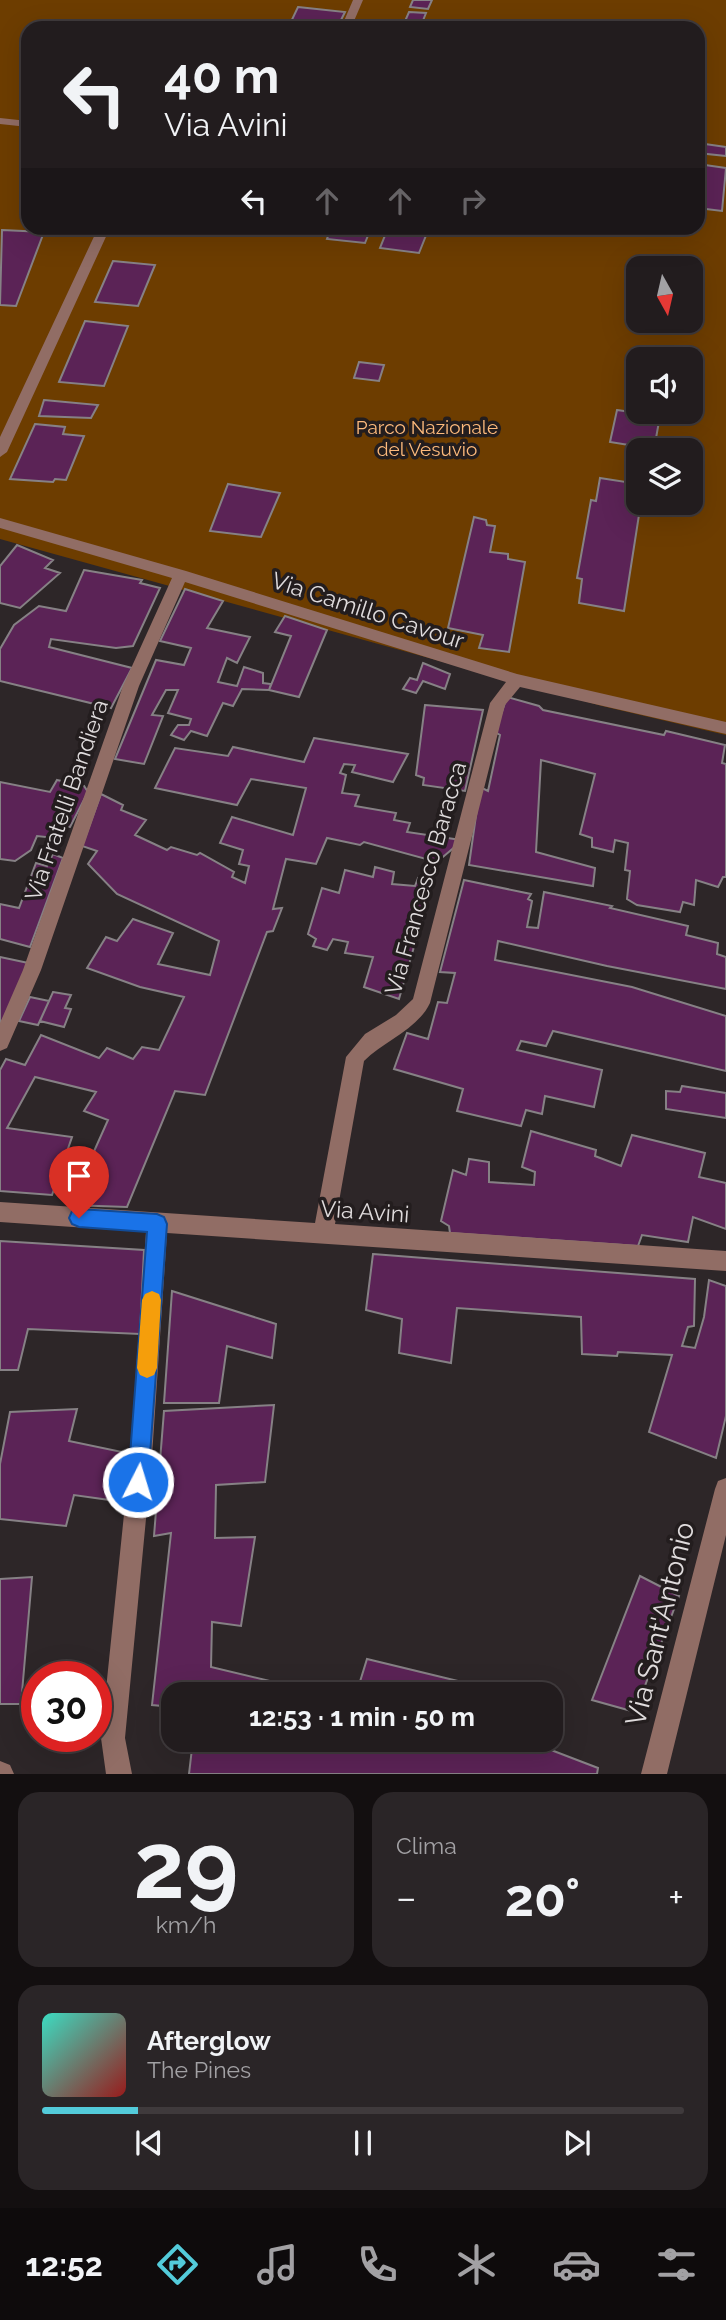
<!DOCTYPE html>
<html lang="it">
<meta charset="utf-8">
<style>
body{margin:0;font-family:Raleway,sans-serif;background:#2a2527;color:#f1f3f6;height:100vh;display:flex;flex-direction:column;font-size:26px;white-space:nowrap}
*{box-sizing:border-box;margin:0}
p{font-size:23px;color:#a2a1a4}
.icon{flex:none;width:38px;height:38px;fill:none;stroke:currentColor;stroke-width:2;stroke-linecap:round;stroke-linejoin:round}
.map{position:relative;height:1774px;overflow:hidden}
.details{display:flex;flex-direction:column;gap:18px;padding:18px;background:#130f10;flex:1}
.details>*{flex:none}
.top-card{position:absolute;left:21px;top:21px;width:684px;height:214px;border-radius:21px;box-shadow:0 7px 28px #0002,0 0 0 2px #3f3a3c;background:#221c1e;color:#f1f3f6;overflow:hidden}
.needle{width:46px;rotate:172deg}
.controls{position:absolute;left:626px;top:256px;display:grid;gap:14px}
.controls a{display:grid;place-items:center;width:77px;height:77px;border-radius:14px;background:#221c1e;box-shadow:0 7px 28px #0002,0 0 0 2px #3f3a3c;font-size:35px}
.speed{position:absolute;left:21px;top:1661px;display:flex;gap:14px;font-size:35px;font-weight:700;text-align:center}
.speed>*{display:grid;place-content:center;width:91px;height:91px;border-radius:50%;background:#221c1e;box-shadow:0 7px 28px #0002,0 0 0 2px #3f3a3c;line-height:1}
.speed .limit{border:10px solid #d22;background:#fff;color:#111}
.pin{position:absolute;display:grid;place-items:center;width:60px;height:60px;color:#fff;margin:-72px -30px;border-radius:50% 50% 50% 0;rotate:-45deg;box-shadow:0 0 7px #0007}
.pin .icon{rotate:45deg}
.me{position:absolute;width:77px;margin:-38px;rotate:5deg;stroke-linejoin:round;filter:drop-shadow(0 0 5px #0008)}
.turn{display:flex;align-items:center;gap:24px;height:147px;padding:0 28px;font-size:32px}
.turn .icon{width:91px;height:91px;stroke-width:2.5}
.turn b{display:block;font-size:49px;line-height:60px}
.lanes{display:flex;align-items:center;height:66px;padding:0 28px;background:#0003;justify-content:center;gap:35px;direction:ltr}
.lanes .off{opacity:.35}
.big{font-size:52px;font-weight:700;line-height:1.1}
.details .widget{flex:1;display:flex;flex-direction:column;justify-content:center;gap:10px;min-width:0;padding:0 24px;border-radius:21px;background:#2a2527}
.details .dial{align-items:center;gap:0}
.dial b{font-size:91px;line-height:1}
.song{display:flex;align-items:center;gap:21px}
.cover{width:84px;height:84px;border-radius:10px;background:linear-gradient(135deg,hsl(170 70% 55%),hsl(0 70% 35%))}
.played{height:7px;border-radius:4px;background:linear-gradient(90deg,#53cbda 15%,#3f3a3c 15%)}
.keys{display:flex;justify-content:space-around;direction:ltr}
.heat{display:flex;justify-content:space-between;align-items:center;font-size:38px;direction:ltr}
.details .tiles{flex:1;display:grid;gap:18px;grid-template-columns:1fr 1fr}
.widget:last-child{grid-column:span 2}
.trip{position:absolute;left:161px;top:1682px;width:402px;height:70px;border-radius:21px;background:#221c1e;box-shadow:0 7px 28px #0002,0 0 0 2px #3f3a3c;font-weight:700;line-height:70px;text-align:center}
.tabs{display:flex;height:112px;justify-content:space-around;align-items:center;background:#0e0b0c;color:#a2a1a4}
.tabs .icon{width:49px;height:49px}
.tabs .current{color:#53cbda}
.tabs b{font-size:32px;color:#f1f3f6}
.map>svg:first-child{display:block}
</style>
<div class="map">
<svg width="726" height="1774" viewBox="0 0 726 1774">
<rect width="100%" height="100%" fill="#2d2628"/>
<path fill="#6d3d00" fill-rule="evenodd" d="M0 0H726V735L602 706 0 539ZM28 28H698V228H28ZM639 268H691V320H639ZM639 359H691V411H639ZM639 450H691V502H639Z"/>
<path fill="#5b2356" stroke="#868185" stroke-width="2" d="M413 0H432L428 9 410 7Z
M298 7 345 12 337 28H288Z
M409 12 426 13 420 28H402Z
M698 143 726 147V156L698 153Z
M698 164 726 168 722 211 698 208Z
M331 228H371L365 243 327 239Z
M388 228H429L419 253 380 248Z
M2 230 44 232 16 306 0 305Z
M113 261 155 265 138 306 95 302Z
M85 321 128 326 104 386 59 382Z
M359 362 384 365 379 381 354 378Z
M44 400 98 405 91 418 39 416Z
M617 410 660 416 654 449 610 442Z
M35 424 65 427 63 434 84 436 66 480 55 479 53 482 10 479Z
M600 478 639 484 641 502 624 611 579 603 582 579 577 578 591 500 596 501Z
M228 484 280 493 261 537 210 531Z
M474 517 486 520 487 525 495 526 490 552 508 554V559L525 562 509 652 479 648 483 635 448 628Z
M17 545 53 560 45 568 60 573 20 608 0 603V566Z
M84 570 142 580 140 583 160 588 133 646 116 648 51 639 49 647 132 668 111 708 0 681V649L14 625 39 606 66 611Z
M185 589 223 601 207 628 250 637 237 663 227 658 218 682 237 686 244 667 263 673V683L271 684 269 690 242 689 233 706 223 703 207 736 191 731 184 740 171 735 178 725H189L191 719 168 713 178 690H166L152 715 163 716 144 764 115 759 156 660 184 665 191 648 160 641Z
M285 616 327 630 299 697 269 690 291 636 275 632Z
M423 663 450 674 445 689 423 681 416 693 403 689 410 678 417 680Z
M507 697 539 706 543 710 664 735 666 731 725 745 722 763 726 764V877H723L718 887 696 880 694 905 683 902 680 912 637 905 627 899 630 871 625 870 628 843 615 840 613 852 592 847V838L580 834 595 774 541 760 536 852 595 868 593 886 469 865 480 787 488 791 500 735 495 732Z
M425 705 483 710 465 791 423 785 424 778 416 775Z
M314 738 408 754 393 782 352 772 355 765 344 764 340 773 346 775 342 793 359 795 355 806 396 813 394 820 410 823 407 832 461 840 457 845 437 862 364 842 360 845 327 838 316 864 286 859 273 909 282 908 273 931 267 932 205 1095 175 1091 127 1207 70 1205 108 1120 84 1111 96 1092 35 1077 7 1128 72 1137 52 1195 0 1191V1070L6 1059 25 1065 41 1035 99 1058 107 1048 133 1059 142 1047 159 1050 184 997 140 987 87 968 106 937 117 941 133 919 173 933 158 964 210 975 219 941 117 894 88 864 97 851 82 846 101 794 123 805 121 810 146 820 135 835 167 850 171 847 197 855 200 853 234 872 232 877 245 883 249 866 239 864 243 850 220 843 232 817 293 835 306 788 251 779 237 805 155 788 175 748 228 756 233 747 304 762Z
M57 780 84 786 88 792 70 827 60 826 55 838 37 836 31 850 15 861 0 859V782L50 792Z
M53 854 63 858 30 947 0 939V904L19 908 36 863 47 866Z
M375 867 394 872 392 884 415 886 418 878 432 884 399 999 364 987 373 957 345 953 348 942 333 939 327 950 313 946 316 939 308 934 322 888 339 893 345 870 373 877Z
M464 880 531 894 528 899 532 901 527 927 538 928 544 892 612 906 610 908 688 926 686 935 718 943 717 954 726 957V989L607 966 498 941 495 960 632 987 726 1016V1071L553 1031 546 1046 521 1041 517 1050 602 1070 594 1107 545 1096 542 1114 526 1110 521 1126 457 1111 463 1089 394 1069 407 1033 428 1039 438 1002 447 1003 455 973 440 972Z
M0 957 33 964 0 1025Z
M53 992 71 995 65 1008 71 1009 64 1027 40 1021Z
M30 997 49 1001 38 1025 19 1021Z
M682 1086 726 1093V1118L666 1109V1091L680 1092Z
M531 1131 596 1150 595 1156 621 1166 632 1135 705 1153 699 1177 726 1183V1229L693 1217 688 1242 642 1235 638 1246 450 1233 449 1226 441 1221 453 1170 466 1175 469 1159 489 1162V1182L534 1185 535 1172 522 1167Z
M0 1241 144 1250 140 1334 28 1329 18 1370H0Z
M373 1254 695 1279 694 1326 688 1327 682 1346 695 1348 704 1317 709 1280 726 1286V1416L716 1458 649 1432 672 1355 618 1352 617 1356 582 1354 581 1317 457 1308 451 1363 399 1353 402 1319 366 1310Z
M172 1291 276 1324 272 1358 227 1346 219 1403H164Z
M274 1405 265 1482 216 1485 215 1538 255 1537 241 1626 212 1622 211 1667 325 1694 330 1683 358 1688 367 1659 491 1689 490 1694H173V1707L152 1705 171 1533 154 1536 164 1411Z
M77 1409 69 1441 122 1452 117 1501 74 1495 66 1526 0 1519V1464L10 1412Z
M640 1576 679 1596 635 1712 592 1700Z
M32 1577 21 1704H0V1579Z
M193 1740H525L598 1768 597 1774H189Z"/>
<g fill="none" stroke-linecap="round" stroke-linejoin="round">
<path fill="#916d65" fill-rule="evenodd" d="M353 0H363L351 28H341Z
M0 118 28 121V127L0 124Z
M98 228H110L7 452 0 457V437Z
M0 518 186 571 517 674 726 722V734L520 687 505 705 430 1003C418 1029 384 1041 364 1061L335 1224 726 1251V1271L167 1233 152 1456 125 1738 132 1774H106L101 1738 130 1456 146 1232 0 1222V1202L315 1223 346 1057 365 1034 396 1015 413 999 490 703 506 682 185 582 139 686 41 970 7 1048 0 1051V1023L23 970 123 686 172 578 0 528Z
M726 1478V1535L667 1774H641L715 1489 718 1481Z
M0 1761 10 1765 14 1774H0Z"/>
</g>
<path fill="#1a73e8" stroke="#114b97" stroke-width="2" d="M79 1209 157 1214 164 1217 167 1224 148 1482 145 1489 138 1492 131 1489 128 1482 147 1232 79 1227 72 1224 69 1218 72 1211Z"/>
<path fill="#f59e0b" d="M152 1291 159 1294 161 1300 157 1368 154 1375 147 1378 140 1375 137 1368 142 1300 145 1294Z"/>
<g text-anchor="middle" dominant-baseline="central" stroke-width="7" stroke-linejoin="round" paint-order="stroke">
<g font-size="19" fill="#fdba7c" stroke="#231d1e">
<text x="427" y="427">Parco Nazionale<tspan x="427" dy="22">del Vesuvio</tspan></text>
</g>
<g font-size="23" fill="#dfdbdc" stroke="#231d1e">
<text transform="translate(368 610) rotate(18)">Via Camillo Cavour</text>
<text transform="translate(66 800) rotate(-71)">Via Fratelli Bandiera</text>
<text transform="translate(425 878) rotate(-74)">Via Francesco Baracca</text>
<text transform="translate(365 1211) rotate(4)">Via Avini</text>
</g>
<g font-size="28" fill="#dfdbdc" stroke="#231d1e">
<text transform="translate(660 1624) rotate(-76)">Via Sant'Antonio</text>
</g>
</g>
</svg>
<div class="controls">
<a><svg class="needle" viewBox="-14 -14 28 28"><path d="M0-13l5 13h-10z" fill="#e53935"/><path d="M0 13l5-13h-10z" fill="#a2a1a4"/></svg></a>
<a><svg class="icon" aria-label="sound" viewBox="0 0 24 24"><path d="M4 9h4l5-4v14l-5-4H4zM17 9q2 3 0 6"/></svg></a>
<a><svg class="icon" aria-label="layers" viewBox="0 0 24 24"><path d="M12 4l9 5-9 5-9-5zM3 14l9 5 9-5"/></svg></a>
</div>
<div class="speed"><div class="limit">30</div></div>
<div class="pin" style="left:79px;top:1218px;background:#d93025"><svg class="icon" aria-label="arrive" viewBox="0 0 24 24"><path d="M6 21V4h12l-3 4 3 4H6"/></svg></div>
<svg class="me" style="left:138px;top:1482px" viewBox="-20 -20 40 40"><circle r="17" fill="#1a73e8" stroke="#fff" stroke-width="3"/><path d="M0-11L8 9 0 5-8 9z" fill="#fff"/></svg>
<div class="trip">12:53 · 1 min · 50 m</div>
<div class="top-card">
<div class="turn"><svg class="icon" aria-label="left" viewBox="0 0 24 24"><path d="M17 20v-9H6M10 6l-5 5 5 5"/></svg><div><b>40 m</b>Via Avini</div></div>
<div class="lanes"><svg class="icon" aria-label="left" viewBox="0 0 24 24"><path d="M17 20v-9H6M10 6l-5 5 5 5"/></svg><svg class="icon off" aria-label="ahead" viewBox="0 0 24 24"><path d="M12 20V5M6 11l6-6 6 6"/></svg><svg class="icon off" aria-label="ahead" viewBox="0 0 24 24"><path d="M12 20V5M6 11l6-6 6 6"/></svg><svg class="icon off" aria-label="right" viewBox="0 0 24 24"><path d="M7 20v-9h11M14 6l5 5-5 5"/></svg></div>
</div>
</div>
<section class="details">
<div class="tiles">
<div class="widget dial"><b>29</b><p>km/h</p></div>
<div class="widget"><p>Clima</p>
<div class="heat"><a>−</a><b class="big">20°</b><a>+</a></div>
</div>
<div class="widget">
<div class="song"><i class="cover"></i><div><b>Afterglow</b><p>The Pines</p></div></div>
<div class="played"></div>
<div class="keys"><svg class="icon" aria-label="previous" viewBox="0 0 24 24"><path d="M18 5L8 12l10 7zM5 5v14"/></svg><svg class="icon" aria-label="pause" viewBox="0 0 24 24"><path d="M8 5v14M16 5v14"/></svg><svg class="icon" aria-label="next" viewBox="0 0 24 24"><path d="M6 5l10 7-10 7zM19 5v14"/></svg></div>
</div>
</div>
</section>
<nav class="tabs">
<b>12:52</b>
<svg class="icon current" aria-label="directions" viewBox="0 0 24 24"><path d="M12 3l9 9-9 9-9-9zM9 14v-3h6M13 9l2 2-2 2"/></svg>
<svg class="icon" aria-label="music" viewBox="0 0 24 24"><path d="M9 18V5l10-2v13"/><circle cx="6" cy="18" r="3"/><circle cx="16" cy="16" r="3"/></svg>
<svg class="icon" aria-label="phone" viewBox="0 0 24 24"><path d="M5 4h4l2 5-3 2q2 4 5 5l2-3 5 2v4C11 20 4 13 5 4z"/></svg>
<svg class="icon" aria-label="climate" viewBox="0 0 24 24"><path d="M12 3v18M4 7l16 10M4 17L20 7"/></svg>
<svg class="icon" aria-label="car" viewBox="0 0 24 24"><path d="M5 17H2v-5l4-1 3-4h7l3 4 3 1v5h-3M9 17h6M6 11h13"/><circle cx="7" cy="17" r="2"/><circle cx="17" cy="17" r="2"/></svg>
<svg class="icon" aria-label="filters" viewBox="0 0 24 24"><path d="M4 7h16M4 17h16"/><circle cx="9" cy="7" r="2"/><circle cx="15" cy="17" r="2"/></svg>
</nav>
